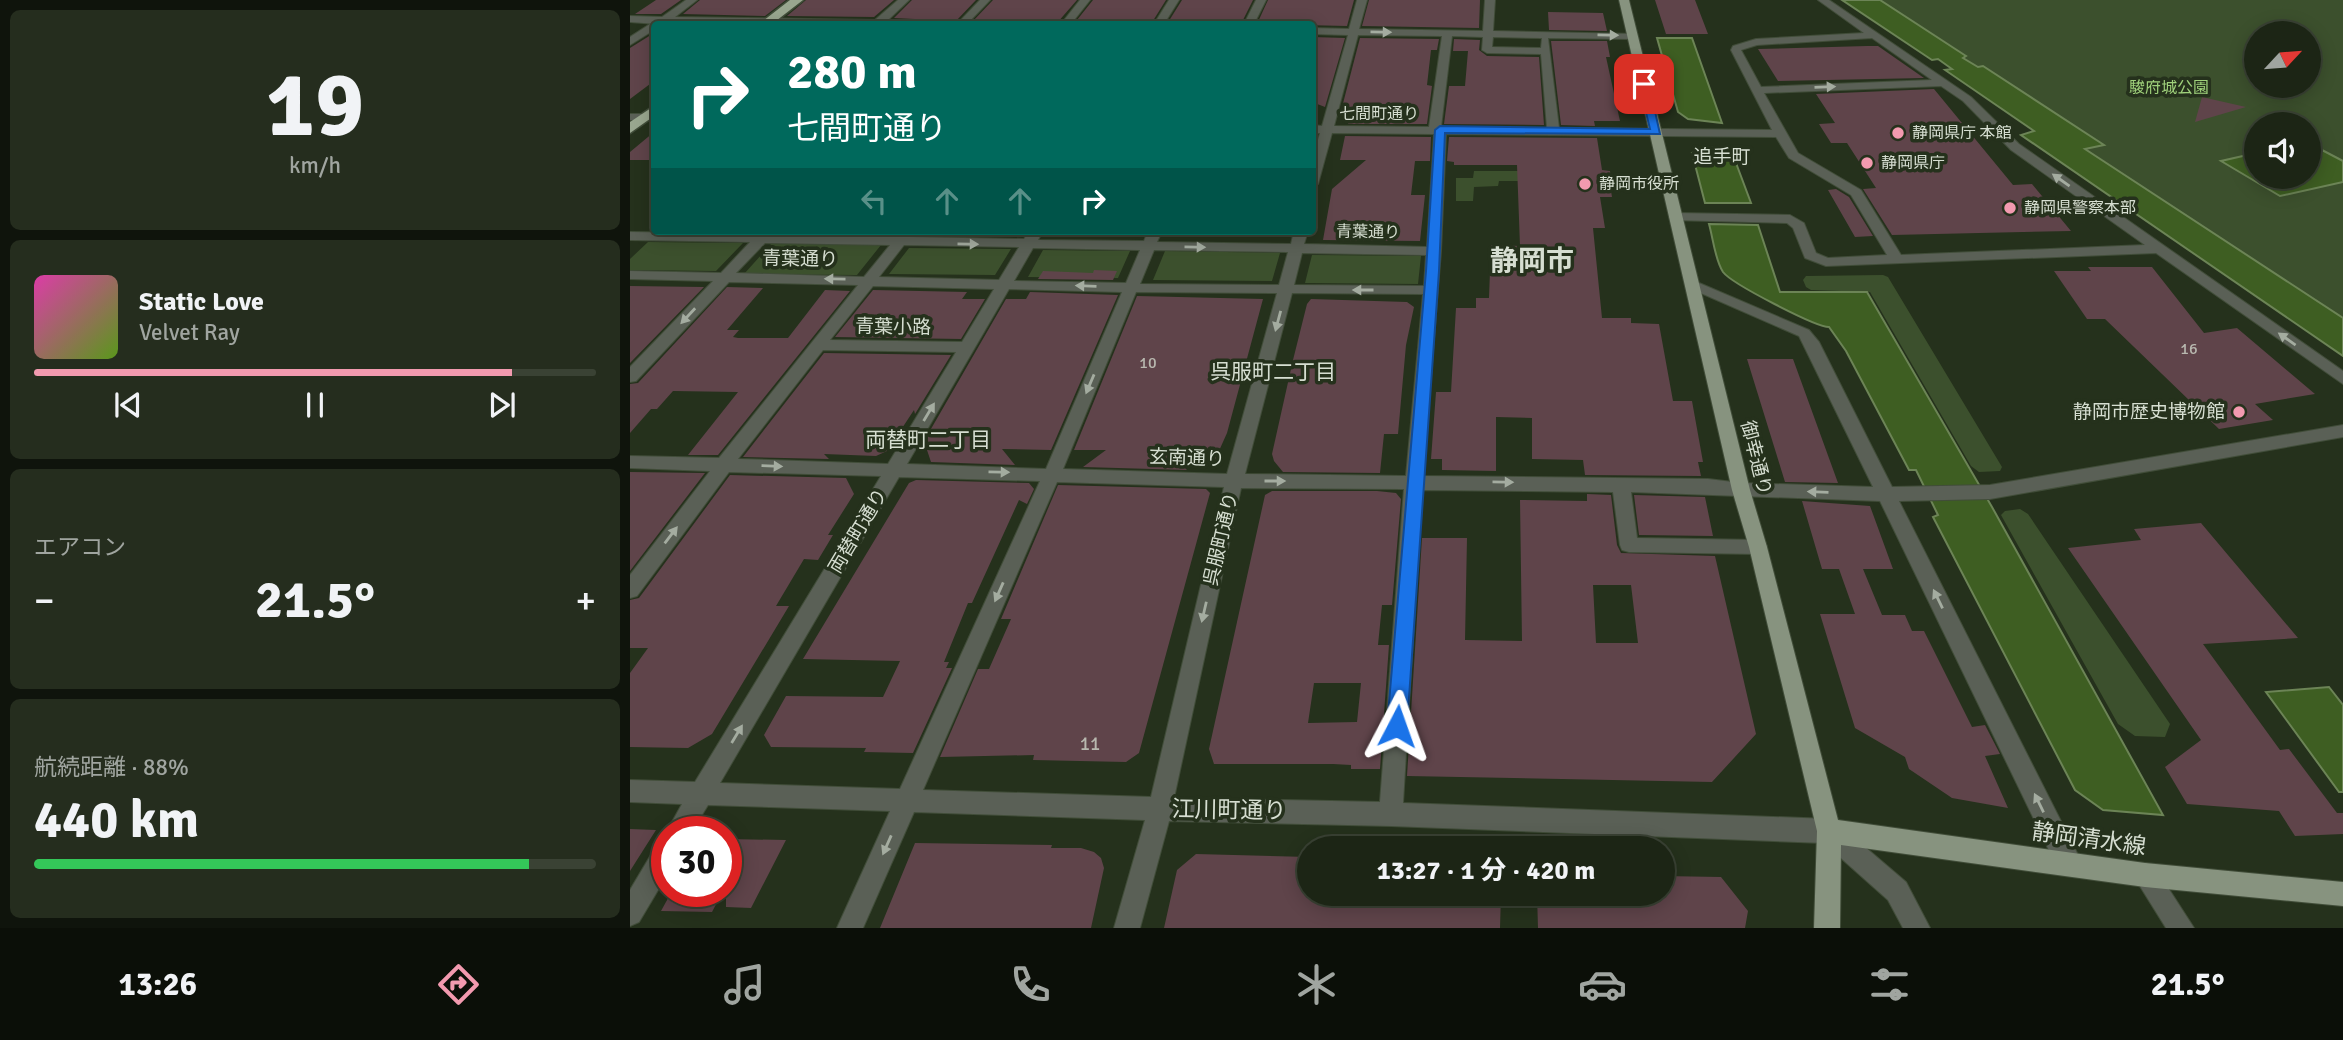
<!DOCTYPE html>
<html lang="ja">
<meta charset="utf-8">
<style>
body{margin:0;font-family:Signika,"Noto Sans JP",sans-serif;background:#252d1e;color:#f1f3f6;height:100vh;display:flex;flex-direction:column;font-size:26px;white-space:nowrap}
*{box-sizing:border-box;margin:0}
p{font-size:23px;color:#a0a5a0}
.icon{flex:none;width:38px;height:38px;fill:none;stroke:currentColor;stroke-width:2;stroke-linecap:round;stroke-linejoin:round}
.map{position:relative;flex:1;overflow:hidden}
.sheet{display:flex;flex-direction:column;gap:10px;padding:10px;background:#0f140c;width:630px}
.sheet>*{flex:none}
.hud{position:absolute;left:21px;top:21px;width:665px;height:214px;border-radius:7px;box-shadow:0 4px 18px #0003,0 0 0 2px #3a4234;background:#00695c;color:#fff;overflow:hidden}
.needle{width:46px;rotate:64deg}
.buttons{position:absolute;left:1614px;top:21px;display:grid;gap:14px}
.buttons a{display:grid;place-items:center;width:77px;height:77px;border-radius:50%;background:#1c2515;box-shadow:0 4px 18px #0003,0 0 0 2px #3a4234;font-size:35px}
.speed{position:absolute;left:21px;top:816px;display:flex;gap:14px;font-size:35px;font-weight:700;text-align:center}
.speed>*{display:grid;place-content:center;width:91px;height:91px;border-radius:50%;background:#1c2515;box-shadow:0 4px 18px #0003,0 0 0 2px #3a4234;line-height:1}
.speed .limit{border:10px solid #d22;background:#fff;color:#111}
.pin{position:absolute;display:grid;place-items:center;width:60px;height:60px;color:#fff;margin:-30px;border-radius:14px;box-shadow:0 4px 10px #0006}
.me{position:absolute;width:77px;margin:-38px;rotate:4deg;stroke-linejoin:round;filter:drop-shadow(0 0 5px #0008)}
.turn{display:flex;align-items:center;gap:24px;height:147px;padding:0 21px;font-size:32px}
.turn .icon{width:91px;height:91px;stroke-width:2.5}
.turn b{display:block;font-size:49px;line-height:60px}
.lanes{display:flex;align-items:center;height:66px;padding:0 21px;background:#0003;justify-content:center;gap:35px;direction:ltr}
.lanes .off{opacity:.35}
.big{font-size:52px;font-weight:700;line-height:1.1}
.sheet .widget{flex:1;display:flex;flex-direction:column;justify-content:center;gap:10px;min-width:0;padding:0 24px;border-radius:10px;background:#252d1e}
.sheet .dial{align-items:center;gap:0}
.dial b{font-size:91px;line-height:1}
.song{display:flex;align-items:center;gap:21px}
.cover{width:84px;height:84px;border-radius:10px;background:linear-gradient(135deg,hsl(320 70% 55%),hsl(90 70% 35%))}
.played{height:7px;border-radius:4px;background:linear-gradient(90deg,#f29aaf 85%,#3a4234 85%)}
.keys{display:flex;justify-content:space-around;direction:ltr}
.heat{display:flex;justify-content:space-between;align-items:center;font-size:38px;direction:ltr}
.charge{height:10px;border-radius:5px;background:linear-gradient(90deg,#34c759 88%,#3a4234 0)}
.trip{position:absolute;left:667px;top:836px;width:378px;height:70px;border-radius:35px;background:#1c2515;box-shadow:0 4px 18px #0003,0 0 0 2px #3a4234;font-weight:700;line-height:70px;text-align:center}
.tab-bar{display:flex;height:112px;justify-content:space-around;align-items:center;background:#0b0f08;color:#a0a5a0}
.tab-bar .icon{width:49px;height:49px}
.tab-bar .selected{color:#f29aaf}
.tab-bar b{font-size:32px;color:#f1f3f6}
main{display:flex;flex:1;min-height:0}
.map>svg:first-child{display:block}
</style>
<main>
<section class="sheet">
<div class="widget dial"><b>19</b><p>km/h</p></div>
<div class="widget">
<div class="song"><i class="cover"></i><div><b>Static Love</b><p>Velvet Ray</p></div></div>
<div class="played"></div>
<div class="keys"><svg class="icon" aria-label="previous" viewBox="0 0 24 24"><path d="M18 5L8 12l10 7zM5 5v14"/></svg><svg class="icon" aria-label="pause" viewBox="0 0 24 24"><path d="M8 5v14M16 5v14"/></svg><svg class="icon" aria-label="next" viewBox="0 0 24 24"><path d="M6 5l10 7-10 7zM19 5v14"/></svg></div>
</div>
<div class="widget"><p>エアコン</p>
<div class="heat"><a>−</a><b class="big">21.5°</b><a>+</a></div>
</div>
<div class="widget"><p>航続距離 · 88%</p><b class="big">440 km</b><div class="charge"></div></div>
</section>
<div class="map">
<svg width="1713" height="928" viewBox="0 0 1713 928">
<rect width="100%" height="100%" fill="#25311c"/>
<path fill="#3c502d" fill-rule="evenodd" d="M1250 0H1713V318L1454 149 1473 144 1353 67H1348L1332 57 1336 55ZM1626 33H1678V86H1626ZM1626 124H1678V177H1626Z
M844 171H902L903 181H869L868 186 844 187 843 201H826V178H843Z
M18 242 113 243 86 271 0 270V259Z
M142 243 251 245 227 275 114 274Z
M279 248 381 249 365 275 259 274Z
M413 250 500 251 488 278 398 277Z
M535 251 650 253 642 281 523 280Z
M682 255 791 256 788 284 675 283Z
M1253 275 1258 277 1372 467 1370 471 1349 472 1341 466 1240 292 1181 290 1176 287 1173 280 1176 276Z
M1390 509 1398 514 1540 724 1535 737 1505 736 1488 724 1371 515 1375 511Z"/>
<path fill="#3e5e22" stroke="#6c8456" stroke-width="2" d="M1212 0H1250L1336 56 1333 58 1348 67 1353 66 1474 145 1455 149 1713 318V356L1391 135 1404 131 1315 70 1322 69 1308 59 1302 60Z
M1027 38H1062L1092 123 1058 119 1048 112Z
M1100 147 1121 203H1075L1062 153 1080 147Z
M1690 149 1713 161V182L1650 196 1591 161 1626 153V177H1678V151Z
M1079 224 1128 225 1150 292H1237L1362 507 1533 815 1473 810 1445 790 1303 517 1308 515 1286 470H1279L1216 351 1199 327C1186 327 1102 284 1093 272 1085 260 1083 238 1079 224Z
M1699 687 1713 705V792H1709L1636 692Z"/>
<path fill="#5f444a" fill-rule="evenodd" d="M26 0H51L31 14H5Z
M70 0H156L135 16 53 14Z
M176 0H264L244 17 157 16Z
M282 0H346L326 21 264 18Z
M363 0H447L427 23 344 20Z
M463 0H536L521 24 447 20Z
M552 0H623L611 24H537Z
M638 0H724L717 26 627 24Z
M739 0H850L849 28 732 26Z
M1025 0H1065L1078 34H1036Z
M918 12 973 13 977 31 919 30Z
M24 33V81L0 99V48Z
M682 37 715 38 695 107 682 102Z
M730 38 809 39 807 50H801L797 85 802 86 797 124H718L719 119 710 115Z
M824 39 850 40 849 50 857 56 909 57 914 125 814 124 819 86H835L838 51H823Z
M921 41H977L980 57H976L990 121H964L965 126 931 125Z
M1237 46H1248L1294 78 1148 81 1128 49Z
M1304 89 1383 185 1402 184 1441 231 1262 235 1233 189 1246 188 1217 143H1201L1189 124 1205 123 1186 94Z
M1572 97 1616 107 1565 122Z
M24 132V160H0V152Z
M715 136 801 137 800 161H785L781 195H795L790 241 693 240 702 189 736 160H710Z
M819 137 967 138 972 170 980 171 983 191H981L982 197H970L975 228H963L972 318H1001V323L1029 324 1043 401H1062L1073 462H1068L1071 476 955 475 953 460 902 459V418L866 417V471L812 470V459H801L806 392H821L826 308H846V298H859L861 245 890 246 887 165H824V162L817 161Z
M1206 189 1219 197 1243 236 1225 237 1198 190Z
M1458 267H1522L1574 333 1607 328 1685 394 1625 404 1643 420 1589 429 1475 319H1457L1424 271H1461Z
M464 270 487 271 483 280 408 279 413 271 463 273Z
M0 286 74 287 0 363Z
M97 287 133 288 97 330H109L103 337 108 338H158L195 290 220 291 88 455H58L108 392 43 391 27 409H21L0 433V384L8 383Z
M243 290 337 292 332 299H355L331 339 205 337Z
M400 292 488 295 421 450 372 449 385 465 301 462 294 441 376 299H396Z
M507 296 633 299 597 433 584 462 548 461 557 470 453 467 476 450H444Z
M681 299 777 302 784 307 776 345 768 434H754L750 473 653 472 644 461 642 454 663 360 677 304Z
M194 353 321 355 285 414 284 410 257 451 246 456 194 454 199 459 113 457Z
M1117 359H1163L1208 483 1155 482Z
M0 472 75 473 0 571Z
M100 475 216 478 224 494 198 535H203L188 560 174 559 146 606H159L82 734 58 748 0 747V673L18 648H0V600L9 598Z
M286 480 399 483 404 489 397 504 389 500 342 603H338L314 662H319L316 668H322L283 753 234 752 236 748 141 747 134 735 156 696 253 697 270 661 173 659 279 483Z
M428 485 576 489 580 493 509 753 496 762 403 760 404 755 310 757 348 669H359L381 619H371Z
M642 491H747L766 493 771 499 762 605H752L748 645H759L750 769H721V765L703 764H584L579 749 635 495ZM684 683H731L727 722 678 723Z
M957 494 981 495 987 545 991 553 1085 556 1126 734 1082 782 777 776 792 538H837L835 640 892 641 890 500 957 501ZM963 585H1001L1008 643H966Z
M1004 495 1075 497 1083 536 1009 535Z
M1172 501 1240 506 1263 569H1233L1252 615H1275L1282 631H1294L1342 727 1355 725 1370 754 1355 756 1378 808 1322 798 1279 769 1275 757 1225 728 1190 614H1225L1209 569H1192Z
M1571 523 1668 638 1573 644 1650 750 1659 749 1707 813H1713V834L1665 836 1649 811 1557 804 1535 767 1571 740 1438 548 1511 540 1504 529Z
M0 829 26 830 0 871Z
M96 839 156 840 121 908 96 907Z
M285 843 422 845 421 848H451L464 852 471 858 474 868 461 928H250Z
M566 854 679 857V894H871L870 928H534L547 870Z
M1032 876 1091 877 1118 911 1115 928H908L907 894H1032Z
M42 891H93L82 912 31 911Z"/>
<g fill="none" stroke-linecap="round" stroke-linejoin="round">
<g stroke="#414d39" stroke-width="2">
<path id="minor" d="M56 0H67L45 17 245 20 268 0H279L257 21H286L291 24 37 23 24 24V30L0 45V37L20 24H27L0 22V16L32 17Z
M350 0H360L337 24H327Z
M450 0H460L441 24H431Z
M539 0H549L534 24H524Z
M626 0H636L624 24H614Z
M727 0H737L729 29 853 31 855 0H865L863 31 1006 34 1007 36 1002 39 918 38 929 128 1142 130 1101 50 1103 46 1126 39 1234 33 1188 0H1199L1341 97 1389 144 1713 371V384L1526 253 1196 266 1175 258 1163 228 1157 223 1041 220 1039 217 1046 213 1160 215 1174 223 1186 253 1198 258 1257 255 1221 195 1159 158 1146 137 816 134 811 251 793 476 1078 479 1111 483 1243 487 1169 336 1057 287 1055 284 1062 280 1179 330 1189 342 1262 487 1360 485 1713 425V437L1360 499 1269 501 1448 855 1451 864 1448 873 1439 876 1430 873 1250 501 1001 492 1007 538 1128 540 1135 542 1137 547 1135 552 1128 554 999 552 992 550 990 545 983 492 792 490 773 803 1199 819 1207 823 1276 882 1300 928H1273L1258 900 1194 843 761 826 539 821 510 928H484L515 820 284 812 233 928H207L260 811 78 805 62 831H37L52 804 0 802V780L65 782 251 476 99 472 7 596 0 598V575L80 471 0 468V456L89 458 228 285 99 282 6 381 0 382V367L83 281 0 279V271L91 273 120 242 0 240V232L128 234 131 231H140L142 235 266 237 274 232 279 233 280 237 394 239 399 231H413L408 240 514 241 518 231H532L527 242 661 244 664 231H678L674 244 797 247 804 134 702 133 688 184 682 188V160L690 133H682V125L692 126 718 35 682 34V28L719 29ZM728 35 812 36 799 127 704 126ZM822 36 853 37 852 50 857 53 911 54 917 128 811 127ZM863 37 912 38 911 48 862 47ZM1242 38 1302 80 1131 87 1111 50 1127 45ZM1311 86 1333 101 1381 150 1515 245 1271 255 1231 190 1168 153 1134 93ZM135 243 260 245 234 277 106 273ZM274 245 389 247 369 280 249 277ZM403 248 510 250 496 283 384 281ZM524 250 658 252 649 285 510 284ZM672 253 796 255 794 286 664 285ZM243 286 364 289 332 342 200 340ZM379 289 492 292 416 469 277 464ZM506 292 647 293 597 474 433 469ZM662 293 793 294 776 476 615 474ZM193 350 326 352 258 464 108 459ZM269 477 410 481 270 789 90 783ZM427 482 594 487 521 797 293 790ZM611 488 774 489 750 802 544 798Z
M0 114H24V120H0Z
M37 840V875L9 922 0 926V890L28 843Z
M1515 863 1524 866 1564 928H1536L1503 875 1506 866Z"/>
</g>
<g stroke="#414d39" stroke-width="2">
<path id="major" d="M989 0H999L1120 490 1137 547 1208 820 1515 863 1713 882V906L1515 887 1211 845 1210 928H1184L1187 831 1119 547 1102 490Z"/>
</g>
<g stroke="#414d39" stroke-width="3">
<path id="highway" d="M160 0H173L142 24H129Z
M24 106V116L0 133V122Z"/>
</g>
<use href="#minor" fill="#5a6056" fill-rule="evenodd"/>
<use href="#major" fill="#87937f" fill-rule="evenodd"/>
<use href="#highway" fill="#99a78f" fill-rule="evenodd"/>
</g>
<defs><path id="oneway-solid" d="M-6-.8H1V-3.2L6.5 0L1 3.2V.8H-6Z" transform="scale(1.75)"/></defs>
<g fill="#a4aca0">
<use href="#oneway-solid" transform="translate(751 32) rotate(1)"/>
<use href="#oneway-solid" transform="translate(978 35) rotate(1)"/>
<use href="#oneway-solid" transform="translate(1195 87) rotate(-2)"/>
<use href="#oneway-solid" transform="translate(1431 180) rotate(-145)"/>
<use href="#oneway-solid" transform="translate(338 244) rotate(1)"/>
<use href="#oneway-solid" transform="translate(565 247) rotate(1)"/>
<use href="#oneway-solid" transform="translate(205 279) rotate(-179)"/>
<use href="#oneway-solid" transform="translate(456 286) rotate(-178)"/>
<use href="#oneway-solid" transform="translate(733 290) rotate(-180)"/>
<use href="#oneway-solid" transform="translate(58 316) rotate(133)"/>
<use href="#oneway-solid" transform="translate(648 321) rotate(105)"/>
<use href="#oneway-solid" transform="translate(1657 339) rotate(-145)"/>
<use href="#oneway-solid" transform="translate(460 384) rotate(113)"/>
<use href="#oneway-solid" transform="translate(299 412) rotate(-59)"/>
<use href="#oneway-solid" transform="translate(142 466) rotate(2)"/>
<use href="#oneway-solid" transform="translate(369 472) rotate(1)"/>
<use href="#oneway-solid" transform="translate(645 481)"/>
<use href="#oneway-solid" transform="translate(873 482) rotate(1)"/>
<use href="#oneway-solid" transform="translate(1188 492) rotate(-178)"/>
<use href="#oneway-solid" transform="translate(41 535) rotate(-53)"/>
<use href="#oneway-solid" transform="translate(369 592) rotate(114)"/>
<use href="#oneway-solid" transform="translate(1308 599) rotate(-116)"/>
<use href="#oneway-solid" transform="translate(574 612) rotate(103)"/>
<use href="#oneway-solid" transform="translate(107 734) rotate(-59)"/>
<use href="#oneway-solid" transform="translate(1409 803) rotate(-116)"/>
<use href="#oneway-solid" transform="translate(257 845) rotate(114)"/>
</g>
<path fill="#1a73e8" stroke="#114b97" stroke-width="2" d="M1014 81 1019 84 1030 134 815 133 809 271 777 726 774 733 767 735 760 733 757 726 796 271 805 130 810 126 1020 129 1009 84Z"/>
<g fill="#f29aaf" stroke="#25311c" stroke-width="2.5">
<circle cx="1268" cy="133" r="7"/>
<circle cx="1237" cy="163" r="7"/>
<circle cx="955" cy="184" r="7"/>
<circle cx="1380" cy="208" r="7"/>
<circle cx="1609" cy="412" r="7"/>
</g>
<g text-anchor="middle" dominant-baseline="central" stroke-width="7" stroke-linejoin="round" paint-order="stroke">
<g font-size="16" fill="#9fd17b" stroke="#25311c">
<text x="1539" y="88">駿府城公園</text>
</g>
<g font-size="16" fill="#d6ded1" stroke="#25311c">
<text x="749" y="114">七間町通り</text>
<text transform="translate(738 232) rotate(1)">青葉通り</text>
</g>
<g font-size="16" fill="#d6ded1" stroke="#25311c" text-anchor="start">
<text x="1282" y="133">静岡県庁 本館</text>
<text x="1251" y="163">静岡県庁</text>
<text x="969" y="184">静岡市役所</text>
<text x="1394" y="208">静岡県警察本部</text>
</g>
<g font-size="16" fill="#b8b8af">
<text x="1559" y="349">16</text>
<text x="518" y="363">10</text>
</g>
<g font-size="19" fill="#d6ded1" stroke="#25311c">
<text x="1092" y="157">追手町</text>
</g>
<g font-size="19" fill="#d6ded1" stroke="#25311c">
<text transform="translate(170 259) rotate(1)">青葉通り</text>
<text transform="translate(263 327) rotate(1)">青葉小路</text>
<text transform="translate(557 458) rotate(2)">玄南通り</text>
<text transform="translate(1126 458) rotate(76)">御幸通り</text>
<text transform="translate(228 531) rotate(-59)">両替町通り</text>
<text transform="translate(591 539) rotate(-77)">呉服町通り</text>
</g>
<g font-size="19" fill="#d6ded1" stroke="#25311c" text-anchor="end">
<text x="1595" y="412">静岡市歴史博物館</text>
</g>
<g font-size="19" fill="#b8b8af">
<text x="460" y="744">11</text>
</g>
<g font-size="21" fill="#d6ded1" stroke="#25311c">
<text x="643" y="372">呉服町二丁目</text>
<text x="298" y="440">両替町二丁目</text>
</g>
<g font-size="23" fill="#d6ded1" stroke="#25311c">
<text transform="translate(599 810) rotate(1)">江川町通り</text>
<text transform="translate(1459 839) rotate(8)">静岡清水線</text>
</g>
<g font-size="28" font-weight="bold" fill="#d6ded1" stroke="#25311c">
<text x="902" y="261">静岡市</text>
</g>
</g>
</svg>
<div class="buttons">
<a><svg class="needle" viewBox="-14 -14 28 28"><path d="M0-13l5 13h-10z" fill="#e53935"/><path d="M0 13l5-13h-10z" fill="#a0a5a0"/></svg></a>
<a><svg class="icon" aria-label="sound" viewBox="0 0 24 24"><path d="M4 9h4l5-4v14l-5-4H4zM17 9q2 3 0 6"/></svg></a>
</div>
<div class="speed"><div class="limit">30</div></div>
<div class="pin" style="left:1014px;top:84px;background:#d93025"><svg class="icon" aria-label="arrive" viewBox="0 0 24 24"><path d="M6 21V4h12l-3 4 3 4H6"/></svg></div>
<svg class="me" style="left:767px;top:726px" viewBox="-20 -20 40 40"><path d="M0-17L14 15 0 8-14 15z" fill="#1a73e8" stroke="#fff" stroke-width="4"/></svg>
<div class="trip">13:27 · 1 分 · 420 m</div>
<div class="hud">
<div class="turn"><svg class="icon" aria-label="right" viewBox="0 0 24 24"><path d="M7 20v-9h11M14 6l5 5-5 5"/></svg><div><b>280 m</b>七間町通り</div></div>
<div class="lanes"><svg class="icon off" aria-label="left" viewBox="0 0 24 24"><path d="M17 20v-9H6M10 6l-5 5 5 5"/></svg><svg class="icon off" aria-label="ahead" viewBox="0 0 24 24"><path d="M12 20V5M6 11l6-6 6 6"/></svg><svg class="icon off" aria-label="ahead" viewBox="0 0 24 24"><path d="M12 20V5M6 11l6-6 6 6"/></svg><svg class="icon" aria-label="right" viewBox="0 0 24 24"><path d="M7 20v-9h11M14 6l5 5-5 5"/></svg></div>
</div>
</div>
</main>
<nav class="tab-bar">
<b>13:26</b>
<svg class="icon selected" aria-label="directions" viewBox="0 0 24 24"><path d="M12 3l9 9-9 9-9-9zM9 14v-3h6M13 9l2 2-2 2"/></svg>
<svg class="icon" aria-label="music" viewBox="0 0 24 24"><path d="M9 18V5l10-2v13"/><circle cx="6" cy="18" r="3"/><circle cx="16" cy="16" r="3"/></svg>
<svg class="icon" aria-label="phone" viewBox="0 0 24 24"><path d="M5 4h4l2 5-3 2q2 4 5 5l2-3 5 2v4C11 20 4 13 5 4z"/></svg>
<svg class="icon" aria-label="climate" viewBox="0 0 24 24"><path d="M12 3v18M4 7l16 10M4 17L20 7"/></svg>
<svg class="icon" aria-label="car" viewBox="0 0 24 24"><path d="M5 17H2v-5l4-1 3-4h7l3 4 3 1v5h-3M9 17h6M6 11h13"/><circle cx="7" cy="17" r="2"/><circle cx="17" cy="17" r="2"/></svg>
<svg class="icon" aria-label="filters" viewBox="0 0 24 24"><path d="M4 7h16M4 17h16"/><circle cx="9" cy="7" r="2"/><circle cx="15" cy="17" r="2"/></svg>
<b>21.5°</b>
</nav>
